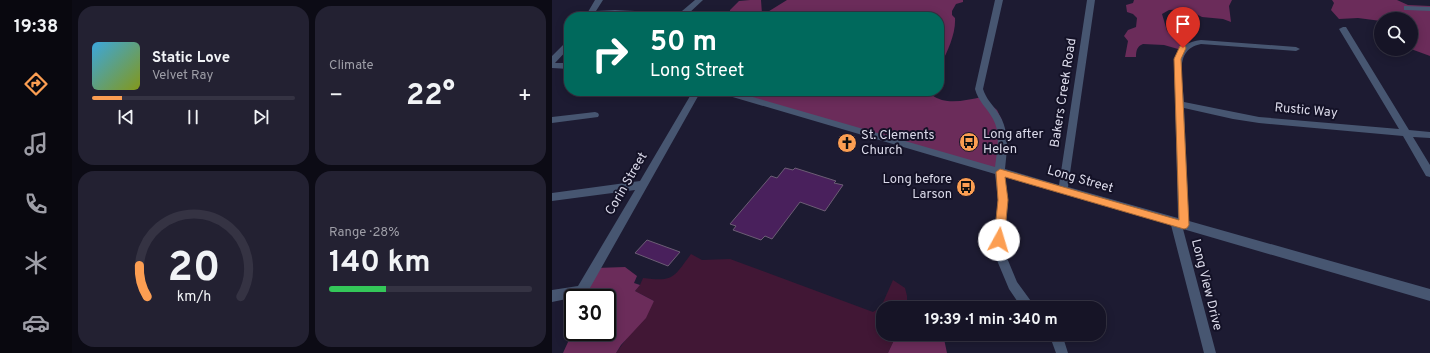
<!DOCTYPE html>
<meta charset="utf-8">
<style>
body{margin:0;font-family:Overpass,sans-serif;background:#232132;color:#f1f3f6;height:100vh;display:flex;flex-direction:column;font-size:15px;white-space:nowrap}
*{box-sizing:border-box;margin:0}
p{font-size:13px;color:#9e9ea7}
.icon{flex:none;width:22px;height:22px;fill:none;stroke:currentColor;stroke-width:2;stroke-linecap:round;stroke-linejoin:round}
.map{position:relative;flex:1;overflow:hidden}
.sheet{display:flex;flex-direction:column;gap:6px;padding:6px;background:#0c0b15;width:480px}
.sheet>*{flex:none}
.top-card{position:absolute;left:12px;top:12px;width:380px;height:84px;border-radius:16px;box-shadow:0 2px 10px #0003,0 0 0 1px #353343;background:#00695c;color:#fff;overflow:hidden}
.tools{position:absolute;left:822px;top:12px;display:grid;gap:8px}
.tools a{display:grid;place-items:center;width:44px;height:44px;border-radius:50%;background:#161426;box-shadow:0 2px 10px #0003,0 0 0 1px #353343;font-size:20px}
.speed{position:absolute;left:12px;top:289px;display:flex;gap:8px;font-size:20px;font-weight:700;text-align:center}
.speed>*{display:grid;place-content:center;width:52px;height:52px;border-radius:50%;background:#161426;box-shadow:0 2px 10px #0003,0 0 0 1px #353343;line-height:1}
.speed .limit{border:2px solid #111;border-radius:6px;background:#fff;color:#111}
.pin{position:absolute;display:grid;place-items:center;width:34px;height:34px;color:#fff;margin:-41px -17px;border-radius:50% 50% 50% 0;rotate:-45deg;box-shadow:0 0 4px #0007}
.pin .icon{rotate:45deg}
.me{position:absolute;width:44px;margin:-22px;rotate:6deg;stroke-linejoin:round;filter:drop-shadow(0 0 3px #0008)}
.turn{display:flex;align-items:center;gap:14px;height:84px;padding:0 20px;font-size:18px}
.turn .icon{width:52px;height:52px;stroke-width:2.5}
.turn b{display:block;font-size:28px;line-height:34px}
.big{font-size:30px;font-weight:700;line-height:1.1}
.sheet .card{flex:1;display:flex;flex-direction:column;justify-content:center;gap:6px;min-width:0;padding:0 14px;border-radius:16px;background:#232132}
.sheet .dial{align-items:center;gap:0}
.dial svg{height:104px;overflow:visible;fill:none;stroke:#353343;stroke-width:7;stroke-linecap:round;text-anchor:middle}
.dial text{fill:#f1f3f6;stroke:none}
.song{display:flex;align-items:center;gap:12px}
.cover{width:48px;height:48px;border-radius:6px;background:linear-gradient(135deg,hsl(200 70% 55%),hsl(70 70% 35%))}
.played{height:4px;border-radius:2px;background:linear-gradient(90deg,#fc9e52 15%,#353343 15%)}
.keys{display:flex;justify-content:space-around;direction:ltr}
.heat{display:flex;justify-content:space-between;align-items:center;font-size:22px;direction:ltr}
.charge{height:6px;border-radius:3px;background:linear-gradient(90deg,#34c759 28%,#353343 0)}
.sheet .tiles{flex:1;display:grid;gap:6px;grid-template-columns:repeat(2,1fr)}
.trip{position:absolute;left:324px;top:301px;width:230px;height:40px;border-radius:16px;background:#161426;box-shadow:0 2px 10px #0003,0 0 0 1px #353343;font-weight:700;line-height:40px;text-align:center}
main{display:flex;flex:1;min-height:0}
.tabs{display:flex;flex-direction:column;width:72px;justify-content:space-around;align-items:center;background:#09080f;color:#9e9ea7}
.tabs .icon{width:28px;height:28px}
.tabs .active{color:#fc9e52}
.tabs b{font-size:18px;color:#f1f3f6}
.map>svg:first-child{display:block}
</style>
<main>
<nav class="tabs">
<b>19:38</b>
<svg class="icon active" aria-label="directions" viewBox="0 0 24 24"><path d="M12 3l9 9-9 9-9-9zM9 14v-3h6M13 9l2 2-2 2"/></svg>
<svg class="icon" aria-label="music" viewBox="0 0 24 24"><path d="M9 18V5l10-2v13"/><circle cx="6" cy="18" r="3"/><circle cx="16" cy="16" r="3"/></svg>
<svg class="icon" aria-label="phone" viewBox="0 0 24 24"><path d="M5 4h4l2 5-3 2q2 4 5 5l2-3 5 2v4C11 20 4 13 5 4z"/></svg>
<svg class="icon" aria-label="climate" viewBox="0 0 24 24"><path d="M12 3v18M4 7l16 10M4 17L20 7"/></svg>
<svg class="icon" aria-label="car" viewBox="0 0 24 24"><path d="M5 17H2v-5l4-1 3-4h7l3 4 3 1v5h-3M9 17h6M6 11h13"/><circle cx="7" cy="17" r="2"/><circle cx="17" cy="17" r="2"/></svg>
</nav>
<section class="sheet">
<div class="tiles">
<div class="card">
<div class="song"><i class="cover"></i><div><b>Static Love</b><p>Velvet Ray</p></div></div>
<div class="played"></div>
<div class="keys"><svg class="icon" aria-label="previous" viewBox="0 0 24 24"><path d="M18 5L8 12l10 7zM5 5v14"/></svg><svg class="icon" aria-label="pause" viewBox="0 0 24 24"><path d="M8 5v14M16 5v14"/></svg><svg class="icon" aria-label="next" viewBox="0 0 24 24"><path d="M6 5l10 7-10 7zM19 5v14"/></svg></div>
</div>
<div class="card"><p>Climate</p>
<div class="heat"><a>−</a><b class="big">22°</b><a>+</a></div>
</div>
<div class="card dial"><svg viewBox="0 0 100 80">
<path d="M14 69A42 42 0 1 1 86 69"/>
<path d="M14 69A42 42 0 0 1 8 45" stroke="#fc9e52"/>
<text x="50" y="56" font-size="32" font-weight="700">20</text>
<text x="50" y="72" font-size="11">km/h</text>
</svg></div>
<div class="card"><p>Range · 28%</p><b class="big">140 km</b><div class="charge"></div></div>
</div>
</section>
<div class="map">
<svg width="878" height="353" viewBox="0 0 878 353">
<rect width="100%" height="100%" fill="#1d1b32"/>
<path fill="#411735" d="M139 254 150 260 178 259 321 312 329 307 341 280 353 288 355 296V308H331V334H345L336 353H64L102 301 83 291 88 285 91 278C122 282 121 278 139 254Z"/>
<path fill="#6b2c5a" d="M198 0H209L210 14 214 13 235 0H411V2L404 4 400 11V15L403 18C404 33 396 51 389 64V67L387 68V17H175L178 13V10L187 1Z
M582 0H680L677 6 679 22 671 19 650 17 634 9 617 10 610 14 615 31 628 39 632 43 626 49 612 45 591 44C585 46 584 51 584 57H573L576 41 572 36 576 30 584 27 585 18 581 14 575 12 574 5 581 3Z
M780 0H845L856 5 878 6V56L859 49V19H829V21L806 18 787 19 779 10 782 3Z
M166 91H381L380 95C394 106 414 100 430 97L445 110 450 120 448 170 422 165Z
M73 267 85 276 82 283 88 285 83 291 102 301 94 318 69 345 64 353H11L21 331V332H55V298H26L25 295 44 268Z
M345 334H391L395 353H336Z"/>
<path fill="#49205c" stroke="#6c5d75" d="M233 168 241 170 243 168 284 181 282 183 291 185 273 211 248 202 220 239 213 236 209 240 181 230 184 226 178 224 219 176 225 178Z
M95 240 128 252 116 266 83 253Z"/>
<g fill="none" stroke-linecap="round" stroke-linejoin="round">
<path fill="#475671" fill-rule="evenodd" d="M43 0H51L44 11 63 10 123 13 130 11 143 0H151L135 15 124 17 63 14 33 17Z
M443 0H451L431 89C434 99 441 105 446 113 458 130 455 150 453 169L507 185 535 0H543L516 187 626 218 622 59C628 46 635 42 649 40L744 47 748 49 744 51 649 44C621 49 631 81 632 102L707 117 847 129 787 29 791 27H794L857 130 878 132V138L861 137 878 165V177L874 176 851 136 707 123 681 119 632 108 637 221 878 289V301L631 229 664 353H652L619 225 453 177 456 200 453 240 455 258 465 282 484 308H470L457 289 444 258 441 240 446 200 443 174 167 93 166 91H180L443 167C445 151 449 133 441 119 435 108 426 101 423 89Z
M852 6 878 7V11L855 10H852Z
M14 42H17V48L3 63H17V69L0 68V56Z
M141 91H149L34 295 0 302V290L26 286 83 190 0 201V193L88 181Z
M43 112 46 113 47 115 46 117 0 123V117Z
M497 334H510L516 353H504Z"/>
</g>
<path fill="#fc9e52" stroke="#a46735" d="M628 46H633L634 48 629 59 637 225 635 228 632 229 453 177 456 200 452 240 450 244 447 245 443 244 442 240 446 200 444 172 448 169 627 220 622 59Z"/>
<defs>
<g id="bus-disc" transform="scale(1)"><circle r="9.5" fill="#fc9e52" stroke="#141227"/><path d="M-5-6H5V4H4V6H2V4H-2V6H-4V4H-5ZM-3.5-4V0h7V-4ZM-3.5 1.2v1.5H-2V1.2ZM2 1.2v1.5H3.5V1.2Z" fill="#111"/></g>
<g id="church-disc" transform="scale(1)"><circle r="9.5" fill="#fc9e52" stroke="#141227"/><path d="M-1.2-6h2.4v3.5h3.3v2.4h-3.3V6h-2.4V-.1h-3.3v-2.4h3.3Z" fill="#111"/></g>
</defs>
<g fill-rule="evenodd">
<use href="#bus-disc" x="417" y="142"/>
<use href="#church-disc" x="295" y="143"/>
<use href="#bus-disc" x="414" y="187"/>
</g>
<g text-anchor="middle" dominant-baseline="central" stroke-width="4" stroke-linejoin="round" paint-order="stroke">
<g font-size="13" fill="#dbdaea" stroke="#141227">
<text transform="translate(512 93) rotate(-81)">Bakers Creek Road</text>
<text transform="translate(754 111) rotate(5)">Rustic Way</text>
<text transform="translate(528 180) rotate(16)">Long Street</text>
<text transform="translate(75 184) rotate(-60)">Corin Street</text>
<text transform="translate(654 285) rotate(76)">Long View Drive</text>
</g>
<g font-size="13" fill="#dbdaea" stroke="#141227" text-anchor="start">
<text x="431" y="135">Long after<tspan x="431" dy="15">Helen</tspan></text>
<text x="309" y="136">St. Clements<tspan x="309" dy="15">Church</tspan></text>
<text x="400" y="180" text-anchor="end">Long before<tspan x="400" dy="15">Larson</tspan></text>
</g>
</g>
</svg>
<div class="tools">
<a><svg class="icon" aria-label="search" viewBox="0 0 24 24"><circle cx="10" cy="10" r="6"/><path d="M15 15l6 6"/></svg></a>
</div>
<div class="speed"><div class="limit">30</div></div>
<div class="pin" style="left:631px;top:48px;background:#d93025"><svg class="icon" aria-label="arrive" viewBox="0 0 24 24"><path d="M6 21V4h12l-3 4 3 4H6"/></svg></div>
<svg class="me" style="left:447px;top:240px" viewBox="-20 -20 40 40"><circle r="19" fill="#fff"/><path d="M0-13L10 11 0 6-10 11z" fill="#fc9e52"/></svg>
<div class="trip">19:39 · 1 min · 340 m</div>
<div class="top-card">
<div class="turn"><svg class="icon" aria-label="right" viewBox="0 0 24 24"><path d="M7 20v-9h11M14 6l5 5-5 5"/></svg><div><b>50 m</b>Long Street</div></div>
</div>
</div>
</main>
